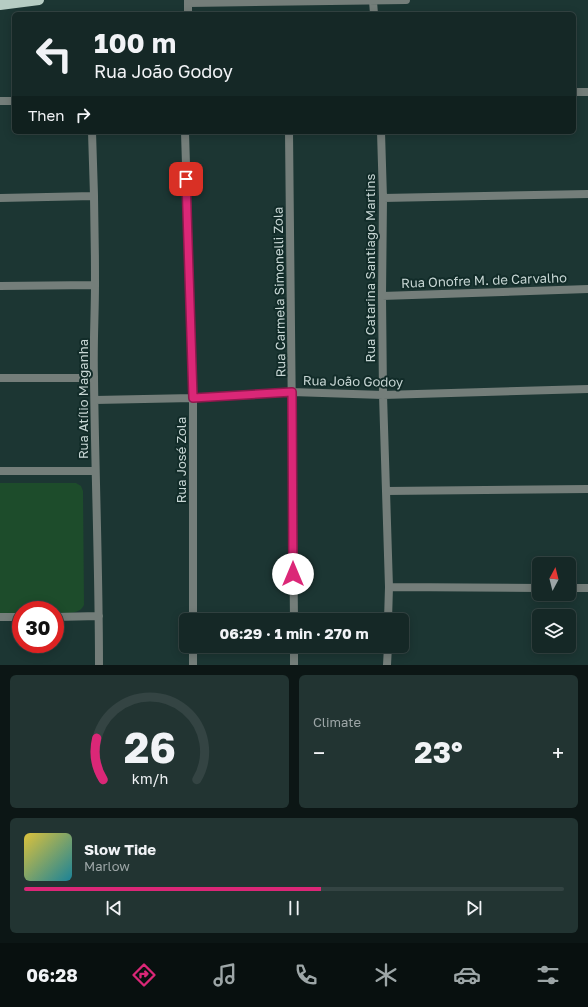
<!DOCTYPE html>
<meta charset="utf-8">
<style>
body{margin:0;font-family:"Golos Text",sans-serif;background:#223432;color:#f1f3f6;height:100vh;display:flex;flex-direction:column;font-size:15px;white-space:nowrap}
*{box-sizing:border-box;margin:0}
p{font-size:13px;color:#9da6a7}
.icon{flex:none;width:22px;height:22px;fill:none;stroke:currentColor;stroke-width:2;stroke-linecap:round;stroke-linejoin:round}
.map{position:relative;height:665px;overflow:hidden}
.sheet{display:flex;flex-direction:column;gap:10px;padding:10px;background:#0c1615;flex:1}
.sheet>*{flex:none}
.top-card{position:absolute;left:12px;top:12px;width:564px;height:122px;border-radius:6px;box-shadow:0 2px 10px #0003,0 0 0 1px #344443;background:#152826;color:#f1f3f6;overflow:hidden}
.needle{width:26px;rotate:7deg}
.buttons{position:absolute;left:532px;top:557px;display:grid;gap:8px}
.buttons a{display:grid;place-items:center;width:44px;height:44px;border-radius:6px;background:#152826;box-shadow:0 2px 10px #0003,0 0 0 1px #344443;font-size:20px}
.speed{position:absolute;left:12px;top:601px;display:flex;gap:8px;font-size:20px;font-weight:700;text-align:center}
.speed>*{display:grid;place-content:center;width:52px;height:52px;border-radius:50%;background:#152826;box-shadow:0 2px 10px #0003,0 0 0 1px #344443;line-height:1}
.speed .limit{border:6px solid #d22;background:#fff;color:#111}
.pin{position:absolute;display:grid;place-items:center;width:34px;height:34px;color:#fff;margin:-17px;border-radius:8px;box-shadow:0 2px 6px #0006}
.me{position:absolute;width:44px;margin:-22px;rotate:0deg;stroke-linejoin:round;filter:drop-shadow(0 0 3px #0008)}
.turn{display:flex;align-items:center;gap:14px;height:84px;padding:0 16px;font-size:18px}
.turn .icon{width:52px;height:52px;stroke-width:2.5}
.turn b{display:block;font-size:28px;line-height:34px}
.then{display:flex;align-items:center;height:38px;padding:0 16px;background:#0003;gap:8px;font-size:15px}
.big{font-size:30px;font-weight:700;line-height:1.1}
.sheet .tile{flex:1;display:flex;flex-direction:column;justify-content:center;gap:6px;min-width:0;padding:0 14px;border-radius:6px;background:#223432}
.sheet .dial{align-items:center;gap:0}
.dial svg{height:104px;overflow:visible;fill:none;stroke:#344443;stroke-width:7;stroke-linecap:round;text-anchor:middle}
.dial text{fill:#f1f3f6;stroke:none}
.song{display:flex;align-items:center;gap:12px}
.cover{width:48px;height:48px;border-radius:6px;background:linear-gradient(135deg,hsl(50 70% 55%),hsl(190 70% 35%))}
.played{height:4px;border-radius:2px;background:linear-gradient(90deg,#db2777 55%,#344443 55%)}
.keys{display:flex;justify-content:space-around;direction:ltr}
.heat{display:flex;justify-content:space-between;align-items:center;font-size:22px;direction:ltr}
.sheet .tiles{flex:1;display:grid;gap:10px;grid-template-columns:1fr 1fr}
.tile:last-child{grid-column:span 2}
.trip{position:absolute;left:179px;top:613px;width:230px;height:40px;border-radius:6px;background:#152826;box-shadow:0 2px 10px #0003,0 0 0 1px #344443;font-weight:700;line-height:40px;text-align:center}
.tab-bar{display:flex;height:64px;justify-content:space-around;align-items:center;background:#08100f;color:#9da6a7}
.tab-bar .icon{width:28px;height:28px}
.tab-bar .on{color:#db2777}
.tab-bar b{font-size:18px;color:#f1f3f6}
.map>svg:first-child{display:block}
</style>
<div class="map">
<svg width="588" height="665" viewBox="0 0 588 665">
<rect width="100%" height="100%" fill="#1c3633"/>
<path fill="#1d4c2b" d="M0 483H76L81 486 83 491 84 605C79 616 65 612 55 613V610H21V613H0Z"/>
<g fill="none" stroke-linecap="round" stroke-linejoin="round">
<path stroke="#747e7a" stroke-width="8" d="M373 1 374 14
M189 3 406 0
M188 14V0
M574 92H588
M0 101H14
M92 132C94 182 95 233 95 283 95 315 93 346 94 377 95 473 99 569 99 665
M185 132 193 398V620
M289 132 294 620
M381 132 383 198 382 296 383 395 389 587 388 620
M0 198 94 196
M383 198 588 194
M0 286 95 285
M382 296 588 289
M0 378H94
M95 400 193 398 292 392 383 395 588 389
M0 471H95
M386 491 588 489
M389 587 539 588
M569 588H588
M0 617H21
M55 617 99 616
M294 646V665
M193 665V646
M387 665 388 646"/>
<path stroke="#b6ccc3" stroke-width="10" d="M0 5 39 0"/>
</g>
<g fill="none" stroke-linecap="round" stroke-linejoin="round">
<g stroke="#8e194d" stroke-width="10">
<path id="route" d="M186 179 193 398 292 392 293 574"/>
</g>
<use href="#route" stroke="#db2777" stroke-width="7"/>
</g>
<g text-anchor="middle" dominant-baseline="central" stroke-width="4" stroke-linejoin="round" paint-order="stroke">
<g font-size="13" fill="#c7d6d4" stroke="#122c29">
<text transform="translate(370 268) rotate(-90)">Rua Catarina Santiago Martins</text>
<text transform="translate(484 280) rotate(-2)">Rua Onofre M. de Carvalho</text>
<text transform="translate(279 292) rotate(-91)">Rua Carmela Simonelli Zola</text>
<text transform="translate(353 381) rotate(1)">Rua João Godoy</text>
<text transform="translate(83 399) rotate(-90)">Rua Atílio Maganha</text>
<text transform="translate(181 460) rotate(-90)">Rua José Zola</text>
</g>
</g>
</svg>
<div class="buttons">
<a><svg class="needle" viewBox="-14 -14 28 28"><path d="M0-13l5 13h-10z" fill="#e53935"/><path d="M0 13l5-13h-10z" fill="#9da6a7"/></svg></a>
<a><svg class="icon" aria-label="layers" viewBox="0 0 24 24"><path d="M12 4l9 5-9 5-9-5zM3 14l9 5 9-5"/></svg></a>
</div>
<div class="speed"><div class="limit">30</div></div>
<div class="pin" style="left:186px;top:179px;background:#d93025"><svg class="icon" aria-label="arrive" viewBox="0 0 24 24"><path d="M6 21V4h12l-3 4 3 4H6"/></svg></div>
<svg class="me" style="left:293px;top:574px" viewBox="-20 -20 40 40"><circle r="19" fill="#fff"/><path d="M0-13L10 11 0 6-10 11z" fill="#db2777"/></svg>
<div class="trip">06:29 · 1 min · 270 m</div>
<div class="top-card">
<div class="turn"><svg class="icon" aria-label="left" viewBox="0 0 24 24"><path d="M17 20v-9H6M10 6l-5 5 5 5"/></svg><div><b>100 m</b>Rua João Godoy</div></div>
<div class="then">Then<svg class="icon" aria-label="right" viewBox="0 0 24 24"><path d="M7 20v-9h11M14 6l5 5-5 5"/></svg></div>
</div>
</div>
<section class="sheet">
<div class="tiles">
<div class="tile dial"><svg viewBox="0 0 100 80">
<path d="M14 69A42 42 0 1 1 86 69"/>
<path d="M14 69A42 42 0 0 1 9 37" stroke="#db2777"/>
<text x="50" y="56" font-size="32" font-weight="700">26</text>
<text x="50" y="72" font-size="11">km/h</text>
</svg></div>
<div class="tile"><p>Climate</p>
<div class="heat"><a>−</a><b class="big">23°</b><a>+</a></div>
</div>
<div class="tile">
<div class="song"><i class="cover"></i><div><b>Slow Tide</b><p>Marlow</p></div></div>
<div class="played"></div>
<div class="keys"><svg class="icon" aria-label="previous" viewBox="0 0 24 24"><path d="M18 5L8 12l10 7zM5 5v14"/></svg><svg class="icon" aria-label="pause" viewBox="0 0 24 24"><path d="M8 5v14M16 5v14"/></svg><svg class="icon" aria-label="next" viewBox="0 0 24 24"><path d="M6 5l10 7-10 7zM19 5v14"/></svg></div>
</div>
</div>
</section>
<nav class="tab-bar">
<b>06:28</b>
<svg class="icon on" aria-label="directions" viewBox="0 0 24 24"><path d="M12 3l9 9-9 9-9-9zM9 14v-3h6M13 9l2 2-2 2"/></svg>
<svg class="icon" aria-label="music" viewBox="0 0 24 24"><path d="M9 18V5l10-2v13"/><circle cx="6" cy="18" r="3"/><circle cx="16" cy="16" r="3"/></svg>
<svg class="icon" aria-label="phone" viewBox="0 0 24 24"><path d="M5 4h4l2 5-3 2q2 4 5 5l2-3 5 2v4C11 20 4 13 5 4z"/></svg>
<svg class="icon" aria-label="climate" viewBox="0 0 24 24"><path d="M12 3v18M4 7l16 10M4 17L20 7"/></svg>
<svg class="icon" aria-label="car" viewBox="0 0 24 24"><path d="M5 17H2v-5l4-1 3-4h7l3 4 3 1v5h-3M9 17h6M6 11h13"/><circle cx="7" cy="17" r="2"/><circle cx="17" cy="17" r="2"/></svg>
<svg class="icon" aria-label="filters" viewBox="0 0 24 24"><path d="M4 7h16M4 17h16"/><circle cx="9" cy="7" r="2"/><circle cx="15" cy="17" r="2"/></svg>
</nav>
